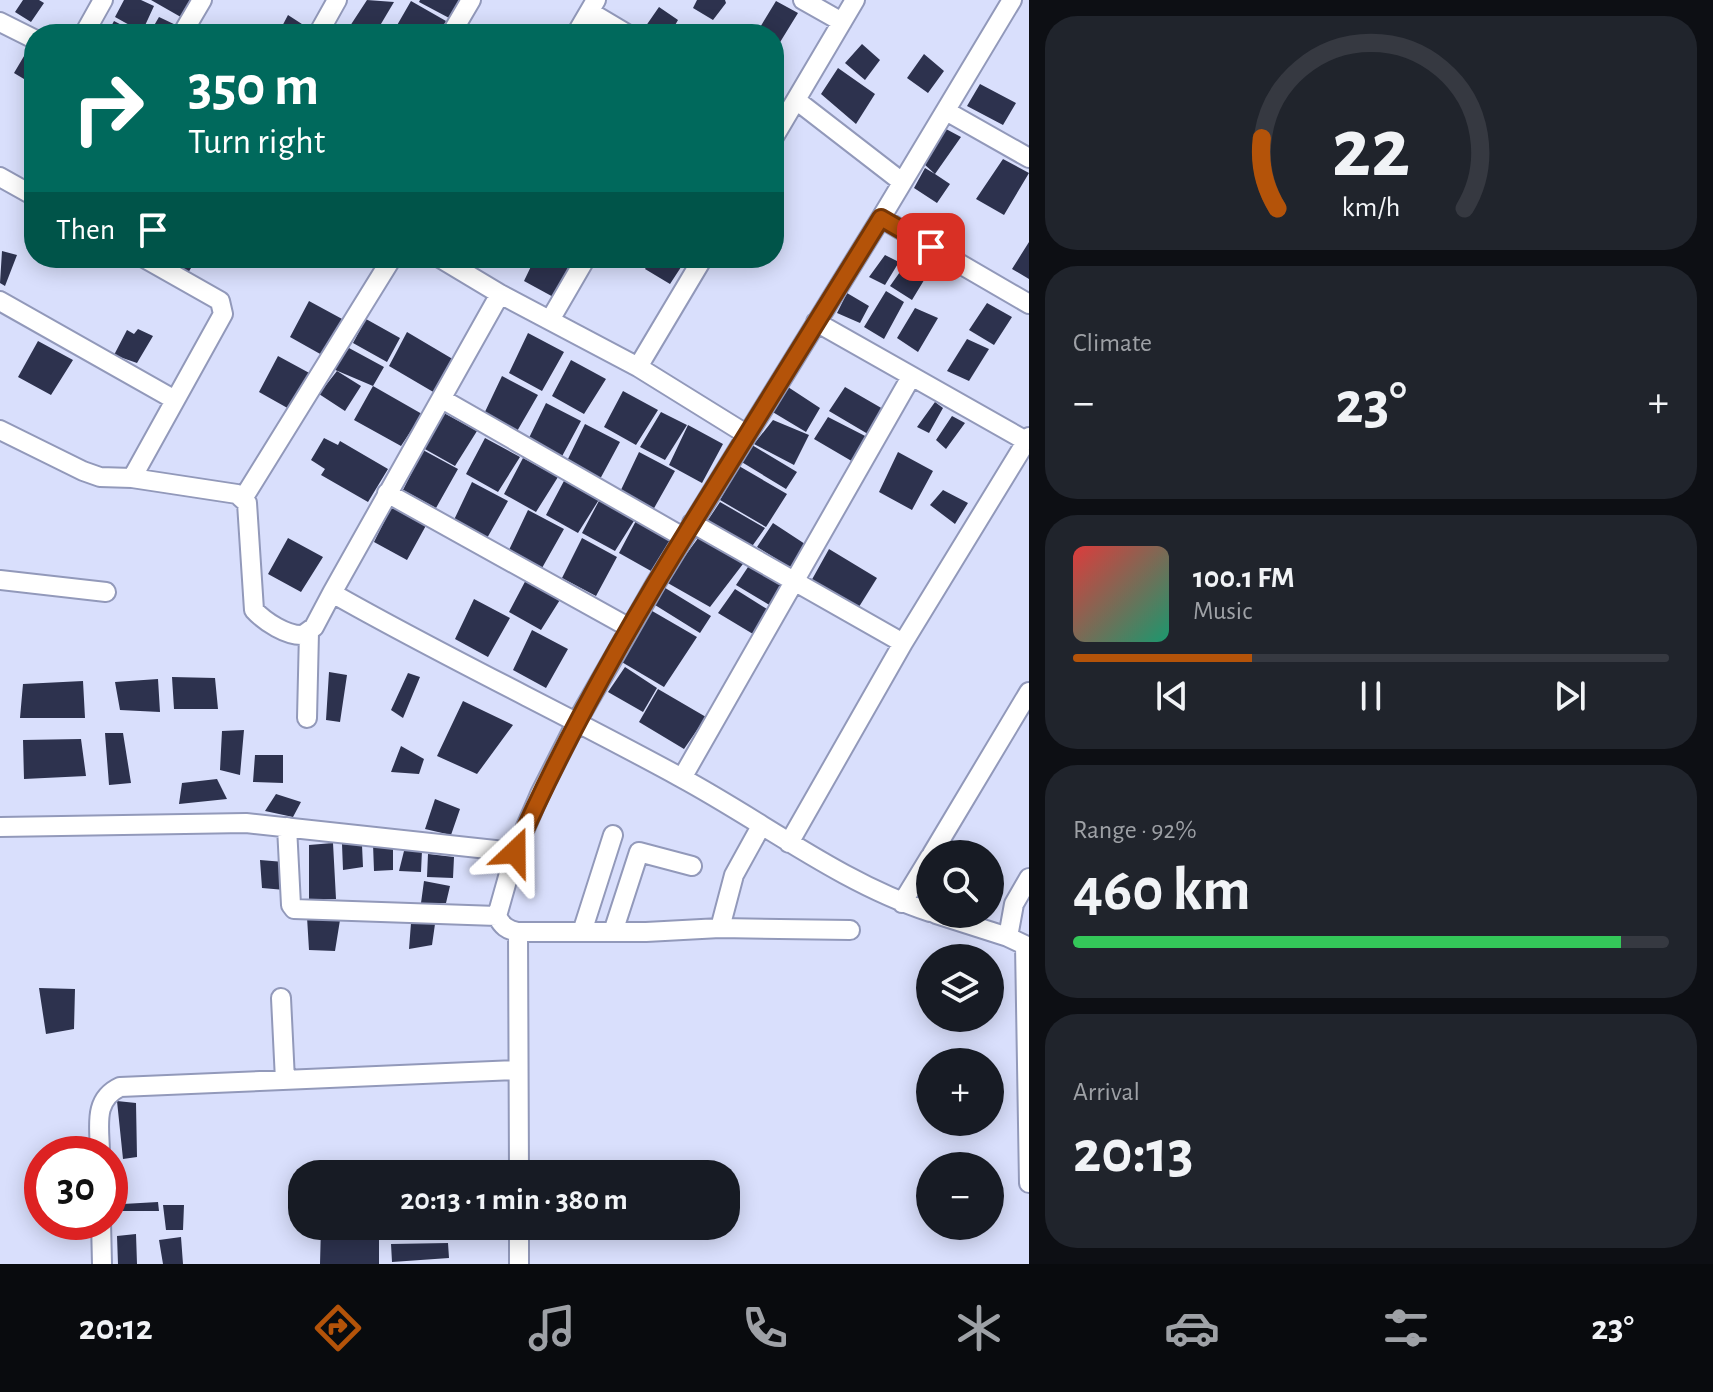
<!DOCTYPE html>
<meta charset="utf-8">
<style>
body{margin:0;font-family:"Alegreya Sans",sans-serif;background:#20242c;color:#f1f3f6;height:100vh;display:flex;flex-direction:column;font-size:30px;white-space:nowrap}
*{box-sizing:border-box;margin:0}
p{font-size:26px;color:#9ea1a6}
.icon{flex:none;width:44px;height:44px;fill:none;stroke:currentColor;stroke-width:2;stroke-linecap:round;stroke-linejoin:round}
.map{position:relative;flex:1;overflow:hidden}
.side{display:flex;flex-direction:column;gap:16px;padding:16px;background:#0d0f14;width:684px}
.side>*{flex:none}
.guide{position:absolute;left:24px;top:24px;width:760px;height:244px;border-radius:32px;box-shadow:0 4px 20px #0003;background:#00695c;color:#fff;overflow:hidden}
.buttons{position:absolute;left:916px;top:840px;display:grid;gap:16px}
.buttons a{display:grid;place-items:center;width:88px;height:88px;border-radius:50%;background:#171b24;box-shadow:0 4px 20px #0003;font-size:40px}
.speed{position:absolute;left:24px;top:1136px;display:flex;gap:16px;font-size:40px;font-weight:700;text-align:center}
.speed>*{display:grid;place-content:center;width:104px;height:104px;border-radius:50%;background:#171b24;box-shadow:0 4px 20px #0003;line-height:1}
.speed .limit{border:12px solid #d22;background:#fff;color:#111}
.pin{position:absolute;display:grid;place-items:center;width:68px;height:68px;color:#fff;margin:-34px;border-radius:16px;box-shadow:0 4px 12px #0006}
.me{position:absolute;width:88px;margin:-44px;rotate:23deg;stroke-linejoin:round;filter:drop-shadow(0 0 6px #0008)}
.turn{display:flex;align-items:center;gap:28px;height:168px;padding:0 32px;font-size:36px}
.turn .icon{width:104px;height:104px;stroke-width:2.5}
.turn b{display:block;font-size:56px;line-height:68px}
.then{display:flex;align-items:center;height:76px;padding:0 32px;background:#0003;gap:16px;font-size:30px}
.big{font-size:60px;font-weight:700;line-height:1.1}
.side .card{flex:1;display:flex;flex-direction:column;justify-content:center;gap:12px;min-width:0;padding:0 28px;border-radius:32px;background:#20242c}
.side .dial{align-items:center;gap:0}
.dial svg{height:208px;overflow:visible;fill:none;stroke:#363941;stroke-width:7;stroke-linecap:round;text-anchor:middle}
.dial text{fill:#f1f3f6;stroke:none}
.song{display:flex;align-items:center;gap:24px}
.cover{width:96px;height:96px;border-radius:12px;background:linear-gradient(135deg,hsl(0 70% 55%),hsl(160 70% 35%))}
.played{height:8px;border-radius:4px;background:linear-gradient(90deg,#b45309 30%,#363941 30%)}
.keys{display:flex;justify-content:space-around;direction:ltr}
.heat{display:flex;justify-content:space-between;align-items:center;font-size:44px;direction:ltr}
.charge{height:12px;border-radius:6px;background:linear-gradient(90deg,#34c759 92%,#363941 0)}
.trip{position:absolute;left:288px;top:1160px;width:452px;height:80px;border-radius:32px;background:#171b24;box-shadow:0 4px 20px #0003;font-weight:700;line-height:80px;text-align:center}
.dock{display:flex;height:128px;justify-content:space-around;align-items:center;background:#090b0e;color:#9ea1a6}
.dock .icon{width:56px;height:56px}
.dock .active{color:#b45309}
.dock b{font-size:36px;color:#f1f3f6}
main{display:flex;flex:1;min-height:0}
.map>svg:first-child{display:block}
</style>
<main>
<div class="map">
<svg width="1029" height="1264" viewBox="0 0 1029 1264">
<rect width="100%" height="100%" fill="#d9dffc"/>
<path fill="#2d324e" d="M23 0H39L44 3 31 22 15 12Z
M124 0H141L154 6 142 32 115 17Z
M151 0H196L186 20Z
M367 0 394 2 375 34H362L350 26Z
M420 0H461L451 19 419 2Z
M697 0H725L726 3 713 20 693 8Z
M411 1 446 21 439 34H408L396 27Z
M776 1 798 13 774 52V34H756Z
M659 7 678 20 670 34 641 33Z
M288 15 305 26 299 34H278Z
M159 17 178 26 173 34H149Z
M114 21 139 34H107Z
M862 44 880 60 865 80 845 63Z
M27 51 34 55V85L14 73Z
M924 54 944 71 928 93 907 78Z
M838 68 875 94 856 124 821 94Z
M980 84 1016 103 1003 125 967 106Z
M946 129 961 137 935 174 950 184 937 203 914 188 925 168 935 174 924 164Z
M1003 159 1029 173 1004 215 976 199Z
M1029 242V279L1012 269Z
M2 251 17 255 5 286 0 283Z
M885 255 899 262 885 285 869 277Z
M912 255 932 267 912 300 890 286Z
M171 258H197L188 273 169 262Z
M535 258 579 260 557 299 524 281Z
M652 258H680L685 261 670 284 645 269Z
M886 291 904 302 884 339 864 327Z
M847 293 869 306 860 323 837 313Z
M309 301 344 320 322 355 290 337Z
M987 303 1012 317 994 345 969 330Z
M915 308 938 318 918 352 897 338Z
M366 319 400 338 387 362 353 343Z
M138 329 153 336 137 363 114 355 127 330 134 334Z
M407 332 456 361 435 393 389 366Z
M528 333 564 352 542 391 509 373Z
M967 339 989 349 969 381 947 371Z
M38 341 73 360 51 395 18 377Z
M349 348 384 367 373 386 333 369Z
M278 356 313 375 291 410 259 392Z
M571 360 606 379 584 414 552 396Z
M337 371 361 386 345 411 319 394Z
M502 376 538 395 516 433 483 416Z
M373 386 422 414 401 446 354 420Z
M788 387 820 408 806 432 771 411Z
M845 387 890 413 873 437 829 411Z
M623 391 658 410 636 445 604 427Z
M935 402 943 408 929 433 917 427Z
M546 403 581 421 560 460 527 442Z
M442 412 477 431 455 466 423 448Z
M661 412 687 425 665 460 640 447Z
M952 416 965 423 946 449 936 440Z
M828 417 871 439 855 463 814 439Z
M773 420 809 435 794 465 754 444Z
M585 424 620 442 599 481 566 463Z
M688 425 723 444 702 483 669 465Z
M324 438 338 445 340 441 388 469 368 502 321 475 325 469 311 460Z
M485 438 520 457 498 492 466 474Z
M747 442 797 472 786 489 740 461Z
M423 450 458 469 436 508 403 490Z
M639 452 675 471 653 510 620 492Z
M898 452 933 471 912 510 879 492Z
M523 458 558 477 536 512 504 494Z
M739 466 787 494 766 527 720 500Z
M565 479 600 498 578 533 546 515Z
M472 482 508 501 486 540 453 522Z
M943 490 968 503 955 524 930 505Z
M601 497 637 516 615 551 582 533Z
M394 502 429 520 407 560 374 542Z
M720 502 765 528 748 552 704 526Z
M528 510 564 529 542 568 509 550Z
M638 517 673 536 651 571 619 553Z
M773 523 805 544 791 568 757 547Z
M701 534 746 560 710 607 666 582Z
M288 538 323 557 301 592 268 574Z
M582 538 617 557 596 596 562 578Z
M829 549 877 578 857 610 810 583Z
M752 561 784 582 771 606 736 585Z
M528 576 563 595 541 630 509 612Z
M662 586 711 616 700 633 655 605Z
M735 589 767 609 753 634 718 613Z
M474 599 510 618 488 657 455 639Z
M647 608 697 637 664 687 620 661Z
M532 630 568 649 546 688 513 670Z
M625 667 657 688 643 712 608 692Z
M329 672 347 675 340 722 326 720Z
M408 673 420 677 403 718 391 710Z
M172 677 215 678 218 709H174Z
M158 679 160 712 120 710 115 682Z
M83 681 85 718H20L23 684Z
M658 689 706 717 684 749 639 722Z
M463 701 513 725 477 774 437 756Z
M244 730 240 775 220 770 222 731Z
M105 733H123L131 783 109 785Z
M81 739 86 776 24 779 23 740Z
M401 746 424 759 419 774 391 772Z
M255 755H283V783L253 782Z
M217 779 227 799 179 804 182 783Z
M276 794 301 802 293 817 265 811Z
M435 799 460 809 451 835 425 829Z
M333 843 336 899H309V845Z
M342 844 362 845 363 867 343 870Z
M373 844 393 849V870L374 871Z
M405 847 422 850 421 872 399 871Z
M428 854 454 857 453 878 427 877Z
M260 860 284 862 285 890 262 888Z
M424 881 450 886 446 903H421Z
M307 917 340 920 335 951 309 950Z
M411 923 435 924 432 945 409 949Z
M39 988 75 989 74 1029 46 1034Z
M117 1101 136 1103 137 1157 123 1159Z
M158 1202 159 1211H122L123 1204Z
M163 1205H184L183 1230H166Z
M321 1226H379V1264H320Z
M136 1234 137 1264H118L117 1236Z
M181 1237 183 1264H163L159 1240Z
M448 1243 449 1258 392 1262 391 1244Z"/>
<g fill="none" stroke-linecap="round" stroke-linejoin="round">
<g stroke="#9299ba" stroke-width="22">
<path id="minor" d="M803 0 842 22
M590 12 627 34
M0 22 34 39
M84 34 103 0
M182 34 202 0
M318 34 337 0
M451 34 471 0
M576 34 596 0
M796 100 902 182
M946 111 1029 158
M774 137 855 0
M0 177 34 196
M881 218 1029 304
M440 258 500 294 638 367 746 434
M0 301 175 400
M550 320 586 258
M816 322 1026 441
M638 367 703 258
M442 399 683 537
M0 430 83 471 100 477 132 478 237 494 247 503 254 610C265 622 287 636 303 635L314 627 332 593C446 658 565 714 680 777 762 821 841 883 930 912
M132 478 223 314 220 301 144 258
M387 493 630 628
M244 497 392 258
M692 523 903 643
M0 580 106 592
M332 593 500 294
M307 718 309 632
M682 778 911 377
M0 827 246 823 515 852
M287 827 291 905 294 909 497 916
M789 843 903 643 1029 437
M932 854 1029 692
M902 903 930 857
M936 914 1008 937 1029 947
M720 928 734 875 761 826
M850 930 720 928 646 932H518C507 930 502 926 497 916L515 852 540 794 576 723 656 583 881 218 1012 0
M518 932 519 1174
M582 932 613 835
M613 932 639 852 692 866
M1008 937 1014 904 1029 878
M1025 945 1029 1183
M281 998 285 1080
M100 1154C100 1128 92 1100 120 1087L518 1070
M101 1222 102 1264
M519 1226V1264"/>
</g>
<use href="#minor" stroke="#fff" stroke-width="18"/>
</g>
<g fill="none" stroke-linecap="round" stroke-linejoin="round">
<g stroke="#753606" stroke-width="20">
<path id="route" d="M515 852C565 737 627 628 693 522 756 421 818 319 881 218L931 247"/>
</g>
<use href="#route" stroke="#b45309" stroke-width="14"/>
</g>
</svg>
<div class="buttons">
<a><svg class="icon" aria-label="search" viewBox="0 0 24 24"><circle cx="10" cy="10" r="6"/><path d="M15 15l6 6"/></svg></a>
<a><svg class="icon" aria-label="layers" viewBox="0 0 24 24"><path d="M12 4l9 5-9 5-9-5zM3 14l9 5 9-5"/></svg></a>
<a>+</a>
<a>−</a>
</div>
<div class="speed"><div class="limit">30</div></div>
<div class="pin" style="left:931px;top:247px;background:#d93025"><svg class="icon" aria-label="arrive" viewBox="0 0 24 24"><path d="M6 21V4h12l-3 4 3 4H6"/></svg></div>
<svg class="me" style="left:515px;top:852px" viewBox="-20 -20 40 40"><path d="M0-17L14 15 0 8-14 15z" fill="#b45309" stroke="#fff" stroke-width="4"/></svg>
<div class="trip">20:13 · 1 min · 380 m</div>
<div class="guide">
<div class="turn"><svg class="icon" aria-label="right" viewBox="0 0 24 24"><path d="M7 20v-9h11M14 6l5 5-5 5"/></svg><div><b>350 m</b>Turn right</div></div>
<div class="then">Then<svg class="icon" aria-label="arrive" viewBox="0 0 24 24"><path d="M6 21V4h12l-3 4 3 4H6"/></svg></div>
</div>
</div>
<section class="side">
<div class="card dial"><svg viewBox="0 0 100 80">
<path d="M14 69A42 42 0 1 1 86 69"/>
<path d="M14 69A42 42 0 0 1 8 42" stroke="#b45309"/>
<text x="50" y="56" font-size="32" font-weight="700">22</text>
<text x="50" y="72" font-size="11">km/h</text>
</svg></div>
<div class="card"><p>Climate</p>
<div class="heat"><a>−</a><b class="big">23°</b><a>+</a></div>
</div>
<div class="card">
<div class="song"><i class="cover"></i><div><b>100.1 FM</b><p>Music</p></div></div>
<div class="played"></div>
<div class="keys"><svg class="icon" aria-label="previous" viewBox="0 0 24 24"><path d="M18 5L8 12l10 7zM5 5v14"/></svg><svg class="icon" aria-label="pause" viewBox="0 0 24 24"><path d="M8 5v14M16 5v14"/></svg><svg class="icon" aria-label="next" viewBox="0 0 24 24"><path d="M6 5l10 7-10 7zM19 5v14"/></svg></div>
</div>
<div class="card"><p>Range · 92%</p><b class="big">460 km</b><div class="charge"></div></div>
<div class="card"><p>Arrival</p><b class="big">20:13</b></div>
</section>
</main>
<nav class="dock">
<b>20:12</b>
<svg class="icon active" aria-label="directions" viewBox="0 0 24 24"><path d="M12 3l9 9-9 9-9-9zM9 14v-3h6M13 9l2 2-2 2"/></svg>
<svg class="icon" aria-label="music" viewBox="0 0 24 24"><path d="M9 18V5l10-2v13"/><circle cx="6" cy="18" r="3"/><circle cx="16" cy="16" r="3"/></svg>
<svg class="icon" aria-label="phone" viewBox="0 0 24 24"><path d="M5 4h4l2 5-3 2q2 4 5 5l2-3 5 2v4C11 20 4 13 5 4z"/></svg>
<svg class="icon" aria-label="climate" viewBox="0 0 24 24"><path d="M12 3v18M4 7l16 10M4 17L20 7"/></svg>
<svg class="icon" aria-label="car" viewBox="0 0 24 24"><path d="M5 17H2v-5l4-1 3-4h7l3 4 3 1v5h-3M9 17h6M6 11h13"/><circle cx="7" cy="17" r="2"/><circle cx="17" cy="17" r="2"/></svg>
<svg class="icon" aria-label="filters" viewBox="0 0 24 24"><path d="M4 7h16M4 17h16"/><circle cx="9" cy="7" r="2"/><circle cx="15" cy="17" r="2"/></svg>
<b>23°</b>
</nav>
